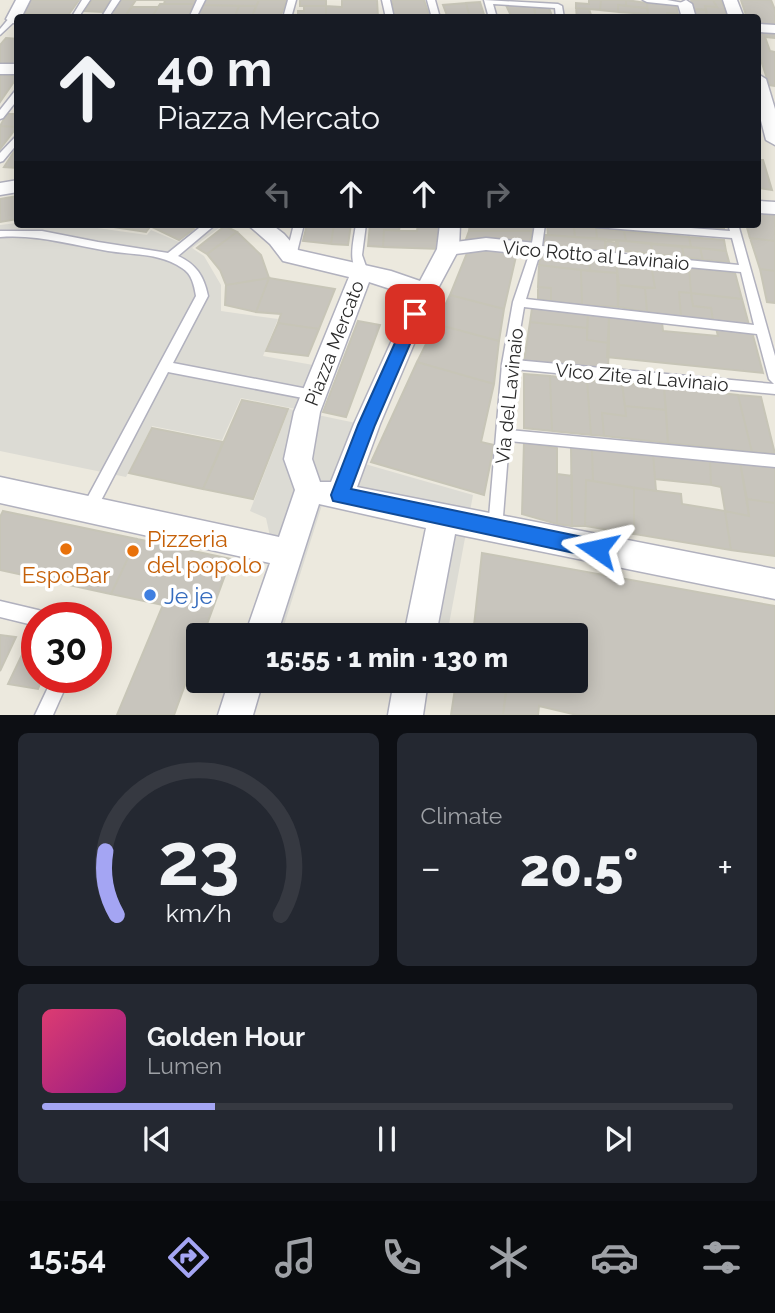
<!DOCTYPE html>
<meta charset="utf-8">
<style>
body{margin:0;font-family:Raleway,sans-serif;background:#242831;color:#f1f3f6;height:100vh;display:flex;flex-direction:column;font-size:26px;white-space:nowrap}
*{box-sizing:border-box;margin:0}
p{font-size:23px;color:#9ea1a6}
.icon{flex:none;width:38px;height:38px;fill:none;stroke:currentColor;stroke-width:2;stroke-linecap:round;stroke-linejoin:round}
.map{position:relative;height:715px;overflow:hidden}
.side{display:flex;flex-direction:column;gap:18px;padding:18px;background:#0d0f14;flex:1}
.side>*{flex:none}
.banner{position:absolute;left:14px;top:14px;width:747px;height:214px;border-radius:7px;box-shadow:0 4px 18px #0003;background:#171b24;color:#f1f3f6;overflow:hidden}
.speed{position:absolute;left:21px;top:602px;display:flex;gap:14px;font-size:35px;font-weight:700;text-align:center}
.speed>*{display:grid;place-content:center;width:91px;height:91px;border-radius:50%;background:#171b24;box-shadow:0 4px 18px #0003;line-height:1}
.speed .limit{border:10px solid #d22;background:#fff;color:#111}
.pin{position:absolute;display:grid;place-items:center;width:60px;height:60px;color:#fff;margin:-30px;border-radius:14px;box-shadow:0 4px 10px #0006}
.me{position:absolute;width:77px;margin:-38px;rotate:281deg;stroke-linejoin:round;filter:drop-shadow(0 0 5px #0008)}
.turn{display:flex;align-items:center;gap:24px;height:147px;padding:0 28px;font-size:32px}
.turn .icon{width:91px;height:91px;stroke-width:2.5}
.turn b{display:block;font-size:49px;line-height:60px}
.lanes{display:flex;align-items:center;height:66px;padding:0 28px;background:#0003;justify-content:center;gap:35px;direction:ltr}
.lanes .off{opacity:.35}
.big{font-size:52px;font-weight:800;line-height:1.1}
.side .card{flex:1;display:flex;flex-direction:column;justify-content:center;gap:10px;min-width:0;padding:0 24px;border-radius:10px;background:#242831}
.side .dial{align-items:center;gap:0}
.dial svg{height:182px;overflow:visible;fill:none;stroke:#363941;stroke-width:7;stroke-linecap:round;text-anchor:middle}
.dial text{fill:#f1f3f6;stroke:none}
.song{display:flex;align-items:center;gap:21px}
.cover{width:84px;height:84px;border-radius:10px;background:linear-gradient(135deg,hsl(340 70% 55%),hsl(310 70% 35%))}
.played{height:7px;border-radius:4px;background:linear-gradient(90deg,#a4a5f3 25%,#363941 25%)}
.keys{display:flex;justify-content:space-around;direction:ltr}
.heat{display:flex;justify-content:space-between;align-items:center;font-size:38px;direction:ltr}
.side .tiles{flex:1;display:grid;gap:18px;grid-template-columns:1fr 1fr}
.card:last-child{grid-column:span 2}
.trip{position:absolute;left:186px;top:623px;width:402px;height:70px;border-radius:7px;background:#171b24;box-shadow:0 4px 18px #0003;font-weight:800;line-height:70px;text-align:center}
.menu{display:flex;height:112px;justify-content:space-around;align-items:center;background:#090b0e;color:#9ea1a6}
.menu .icon{width:49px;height:49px}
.menu .current{color:#a4a5f3}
.menu b{font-size:32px;color:#f1f3f6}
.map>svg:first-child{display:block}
</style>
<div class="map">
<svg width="775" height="715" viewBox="0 0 775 715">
<rect width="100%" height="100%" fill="#ece9de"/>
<path fill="#dcdbd4" d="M17 223 92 224 90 227 147 235 151 230 179 242 203 224 223 225 192 248 204 256 221 285V311L278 319 263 356 313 365 296 409 241 398 222 440 152 426 126 477 0 451V225Z
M289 409 380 428 365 464 473 495 447 635H408L430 528 322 505 281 635H244L273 550 266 518 250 511Z"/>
<path fill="#c8c5bd" stroke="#c7c5b7" stroke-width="2" d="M29 0H79L69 14H21Z
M92 0H111L103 12 84 11Z
M121 0H165H136L125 16H109Z
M196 0 194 4H164L165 0Z
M205 0H259L256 6 202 5Z
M259 0H287L280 17 252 16Z
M300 0H326V6H300Z
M342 0H377L378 18H326V6L342 7Z
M392 0H424L430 18H394Z
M589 0H601L600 10 576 8V3L589 4Z
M601 0H626V6L618 5V12L600 10Z
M626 0 647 3V8L626 6Z
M691 0H713L717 7 705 6 706 10 694 9Z
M713 0H721L728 18 707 15 705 6 717 7Z
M741 0H771L775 10V26L758 24V18H747Z
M480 2 485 18H470L466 3Z
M466 3 470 18H448L443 5Z
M647 3 676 5 678 14 667 13V18L648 16Z
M160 4H194L188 17H152Z
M202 5 239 6 235 16 197 15Z
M506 5 534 7 536 18H512Z
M618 5 647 8 648 14 618 12Z
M239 6H256L252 16H235Z
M304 6H326V18H298V11H304Z
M132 7H158L152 17 125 16Z
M534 7 549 8 552 16 536 18Z
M576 8 589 9 592 18H577Z
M694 9 706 10 707 15 719 18H696Z
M758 32 775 33V38L765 37 770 51 775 52V86L769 85 758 51Z
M6 38 18 39 15 64 0 63V45Z
M0 75 18 76 0 102Z
M7 114H18L17 127 0 126Z
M0 126 17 127 0 149Z
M17 147 18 168 4 167Z
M758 160H763L772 190 758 188Z
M18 196V219L0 222V199Z
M758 212 775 214V241L750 238 746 224H758Z
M94 224H152L146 232Z
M152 224H180L194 229 179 240 150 226Z
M307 224H334L331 244 303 241Z
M334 224H351L348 245 331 244Z
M370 224H400L399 231 384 230 383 247 368 246Z
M418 224H441V249L383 247 384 230 417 231Z
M470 224H534L533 231H469Z
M547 224 574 227 575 237 548 235Z
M670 224H723L724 229Z
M225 226 237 232 207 254 197 248Z
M574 227 596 228 597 239 575 237Z
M596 228 624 231 626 241 597 239Z
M469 231H533L529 244 465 242Z
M624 231 689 237 691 247 626 241Z
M237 232 261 255 269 278 226 285 220 270 207 254Z
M545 235 606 239 605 251 543 245Z
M689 237 724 240 726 251 691 247Z
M750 238 775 241V271L760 269Z
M616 240 651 244 653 254 618 250Z
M605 241 618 243V253L605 251Z
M651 244 682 247 684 257 653 254Z
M490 247 517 252 504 309 450 295 469 248 487 251Z
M682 247 700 248 703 260 684 257Z
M700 248 726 251 729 262 703 260Z
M541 253 589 258 590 271 539 265Z
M589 258 616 261 617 273 590 271Z
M616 261 651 264 655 288 619 285Z
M651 264 689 267 691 293 679 292 681 317 647 312 645 288H655Z
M539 265 581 270 582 305 551 301V288L538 287Z
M689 267 735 273 742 299 691 293Z
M760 269 775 271V303L767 302Z
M581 270 617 273 618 307 582 305Z
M269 278 335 289 319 329 278 323 281 314 256 312Z
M269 278 256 312 225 305 226 285Z
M619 285 645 288 647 312 618 307Z
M538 287 551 288V301L538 299Z
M679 292 691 293 693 306 711 308 713 320 681 317Z
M691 293 742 299 749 325 713 320 711 308 693 306Z
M450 295 504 309 499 341 436 324Z
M532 308 588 314 587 328 530 322Z
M588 314 609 316V343L587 340Z
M609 316 662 322 663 331 718 336 716 328 752 332 763 373 607 357Z
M358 321 380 325 346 417 323 412Z
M530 322 587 328V340L609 343 608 370 524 361Z
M278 323 319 329 308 356 266 351Z
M436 324 499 341 494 384 417 362Z
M417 362 494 384 481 442 494 445 484 495 371 462Z
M524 374 550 376 552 431 524 428Z
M550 376 587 380 591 435 552 431Z
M587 380 622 383 626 416 602 413 604 436 591 435Z
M622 383 664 387 666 410 625 406Z
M664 387 738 395 752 452 668 443Z
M738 395 761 397 775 454 752 452Z
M242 400 288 409 253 499 203 489Z
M625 406 666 410 668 443 604 436 602 413 626 416Z
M152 428 223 442 203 489 129 473Z
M524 442 557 448V524L522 514Z
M571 447 592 448 593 481 586 480 585 526H572Z
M592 448 653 453 656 491 593 481Z
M653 453 710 460 711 485 655 479Z
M710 460 740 462 749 516 725 511 721 487 711 485Z
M740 462 775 465V503L747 499Z
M557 474 572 476V526L557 524Z
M586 480 634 488V534L585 526Z
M634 488 681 494 682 504 725 511 731 550 634 534Z
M747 499 775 503V556L731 550 725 511 749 516Z
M3 511 137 539 111 594 0 570V517Z
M137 539 231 559 203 635H198V649L174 715H117L163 605 111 594Z
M482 553 775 606V715H577L539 706 538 715H503L507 681H576V635H473Z
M32 634 37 635V677H43L38 689 8 684Z
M0 635 16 637 0 671Z
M456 681H507L506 693 456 682Z
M456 682 506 693 503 715H451Z"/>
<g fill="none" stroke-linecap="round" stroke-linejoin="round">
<g stroke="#b1b1be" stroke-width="3">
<path id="service" d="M82 0H90L78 18H71Z
M112 0H120L108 18H101Z
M197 0H205L196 18H189Z
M288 0H296L291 18H283Z
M382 0H390L394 18H386Z
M427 0H435L440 18H432Z
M484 0 558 4 562 6 564 18H556L555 8 493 4 497 18H489Z
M643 0H667L689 4 685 6 647 2Z
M10 17 17 19 0 35V29Z
M15 91H18V99L3 118 0 119V110Z
M18 134V143L3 161 0 162V153Z
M204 224H216L178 256C196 264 204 276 208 296L173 363 313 390 318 391 319 395 318 399 313 400 168 372 94 514 89 516 84 514 82 509 84 504 196 296C194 285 192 274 182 268 161 253 132 255 108 251 72 245 37 234 0 237V231H42L98 242 168 253Z
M294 224H304L296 256 291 260 286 256Z
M356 224H366L362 255 368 272 362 276C346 266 354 240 356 224Z
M535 224H545L542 246 739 265 732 238 596 227 591 224H639L730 231 728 224H738L775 356V394L514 369 509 430 775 455V467L509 441 502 529 500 534 495 536 490 534 488 529 502 364 513 302 531 249ZM540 253 741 272 754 325 526 299ZM524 307 757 334 769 379 774 384 515 360Z
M0 601 38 610 44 612 46 618H37V626L0 617Z
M53 677H70L53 715H35Z"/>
</g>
<g stroke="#b1b1be" stroke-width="3">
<path id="pedestrian" d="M486 238 536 243 544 249 536 255 486 250 448 255 440 249 448 243Z"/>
</g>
<g stroke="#b1b1be" stroke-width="3">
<path id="minor" d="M16 0H30L21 18H18V22L13 23 6 19Z
M686 0 692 4 696 18H682L678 4Z
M723 0H737L744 18H729Z
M758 24 775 25V33L758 32Z
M0 64H18V74H0Z
M758 74 766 79 775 109V145L766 140 758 109Z
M18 180V192L0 195V183Z
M758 201 775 202V214L758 213Z
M247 224H271L284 234 298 250 391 271 420 281 437 249 440 224H460L459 249 436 292 380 424 357 487 775 569V599L455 534 436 635H404L426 528 319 504 277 635H245L270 563 0 503V477L279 537 295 490 284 459 294 412 349 277 283 261 270 244ZM369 282 412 296 354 424 331 482H320L312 459 320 412Z
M229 681H263L253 715H218Z
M394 681H428L423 715H388Z"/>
</g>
<use href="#service" fill="#fff" fill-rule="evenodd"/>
<use href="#pedestrian" fill="#fff" fill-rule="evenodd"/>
<use href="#minor" fill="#fff" fill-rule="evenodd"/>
</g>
<path fill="#1a73e8" stroke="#114b97" stroke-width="2" d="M415 309 423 314 375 425 351 489 597 540 604 542 607 549 604 556 597 558 333 501 331 495 358 425 408 314Z"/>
<g fill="#e8710a" stroke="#fff" stroke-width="2.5">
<circle cx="66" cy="549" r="7"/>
<circle cx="133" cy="551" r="7"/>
</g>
<circle fill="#3f7fe0" stroke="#fff" stroke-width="2.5" cx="150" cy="595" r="7"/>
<g text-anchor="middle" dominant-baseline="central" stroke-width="7" stroke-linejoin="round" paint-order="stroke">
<g font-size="19" fill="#2b2b2b" stroke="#fff">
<text transform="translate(596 255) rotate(5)">Vico Rotto al Lavinaio</text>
<text transform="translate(334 343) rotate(-69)">Piazza Mercato</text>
<text transform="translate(642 377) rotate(5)">Vico Zite al Lavinaio</text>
<text transform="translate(509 396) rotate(-84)">Via del Lavinaio</text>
</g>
<g font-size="23" fill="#c56008" stroke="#fff" text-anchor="start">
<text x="147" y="538">Pizzeria<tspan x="147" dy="26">del popolo</tspan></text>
<text x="66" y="574" text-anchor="middle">EspoBar</text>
</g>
<g font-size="23" fill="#366cbe" stroke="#fff" text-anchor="start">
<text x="164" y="595">Je je</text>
</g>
</g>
</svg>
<div class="speed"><div class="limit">30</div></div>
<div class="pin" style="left:415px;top:314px;background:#d93025"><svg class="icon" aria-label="arrive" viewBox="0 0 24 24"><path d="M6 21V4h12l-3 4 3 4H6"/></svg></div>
<svg class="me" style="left:597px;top:549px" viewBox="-20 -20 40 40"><path d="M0-17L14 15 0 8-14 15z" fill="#1a73e8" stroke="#fff" stroke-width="4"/></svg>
<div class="trip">15:55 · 1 min · 130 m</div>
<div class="banner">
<div class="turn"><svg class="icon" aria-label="ahead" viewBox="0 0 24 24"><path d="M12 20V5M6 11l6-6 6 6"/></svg><div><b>40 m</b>Piazza Mercato</div></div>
<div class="lanes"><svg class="icon off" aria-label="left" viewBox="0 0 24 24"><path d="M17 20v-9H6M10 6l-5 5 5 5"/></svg><svg class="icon" aria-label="ahead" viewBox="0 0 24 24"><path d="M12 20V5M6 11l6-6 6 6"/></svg><svg class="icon" aria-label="ahead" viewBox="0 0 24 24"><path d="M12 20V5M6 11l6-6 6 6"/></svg><svg class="icon off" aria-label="right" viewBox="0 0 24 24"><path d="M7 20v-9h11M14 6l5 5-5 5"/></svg></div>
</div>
</div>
<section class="side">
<div class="tiles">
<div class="card dial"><svg viewBox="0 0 100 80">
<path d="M14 69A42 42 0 1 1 86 69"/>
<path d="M14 69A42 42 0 0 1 9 41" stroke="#a4a5f3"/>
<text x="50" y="56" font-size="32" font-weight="700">23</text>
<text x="50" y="72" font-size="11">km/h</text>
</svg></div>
<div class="card"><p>Climate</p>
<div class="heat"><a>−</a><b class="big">20.5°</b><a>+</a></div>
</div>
<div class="card">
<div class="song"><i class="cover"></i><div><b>Golden Hour</b><p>Lumen</p></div></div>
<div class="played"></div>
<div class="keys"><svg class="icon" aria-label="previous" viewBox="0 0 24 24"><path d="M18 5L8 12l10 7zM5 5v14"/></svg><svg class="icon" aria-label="pause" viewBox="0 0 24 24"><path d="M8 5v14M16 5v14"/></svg><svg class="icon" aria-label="next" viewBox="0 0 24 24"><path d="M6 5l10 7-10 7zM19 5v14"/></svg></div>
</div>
</div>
</section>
<nav class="menu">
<b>15:54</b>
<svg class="icon current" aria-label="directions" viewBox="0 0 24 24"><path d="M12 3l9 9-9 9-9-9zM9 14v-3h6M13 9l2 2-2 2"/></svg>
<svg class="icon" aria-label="music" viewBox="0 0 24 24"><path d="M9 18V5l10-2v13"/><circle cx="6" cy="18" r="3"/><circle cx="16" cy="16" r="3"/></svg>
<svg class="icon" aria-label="phone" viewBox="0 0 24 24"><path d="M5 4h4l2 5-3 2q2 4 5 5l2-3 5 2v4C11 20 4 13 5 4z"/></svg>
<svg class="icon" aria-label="climate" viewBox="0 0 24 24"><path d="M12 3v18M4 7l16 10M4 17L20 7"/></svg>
<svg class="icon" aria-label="car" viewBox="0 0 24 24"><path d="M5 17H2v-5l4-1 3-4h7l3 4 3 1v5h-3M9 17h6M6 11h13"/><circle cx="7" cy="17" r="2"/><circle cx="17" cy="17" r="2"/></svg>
<svg class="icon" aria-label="filters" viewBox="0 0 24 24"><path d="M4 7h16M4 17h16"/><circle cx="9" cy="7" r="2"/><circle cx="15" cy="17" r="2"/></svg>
</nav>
